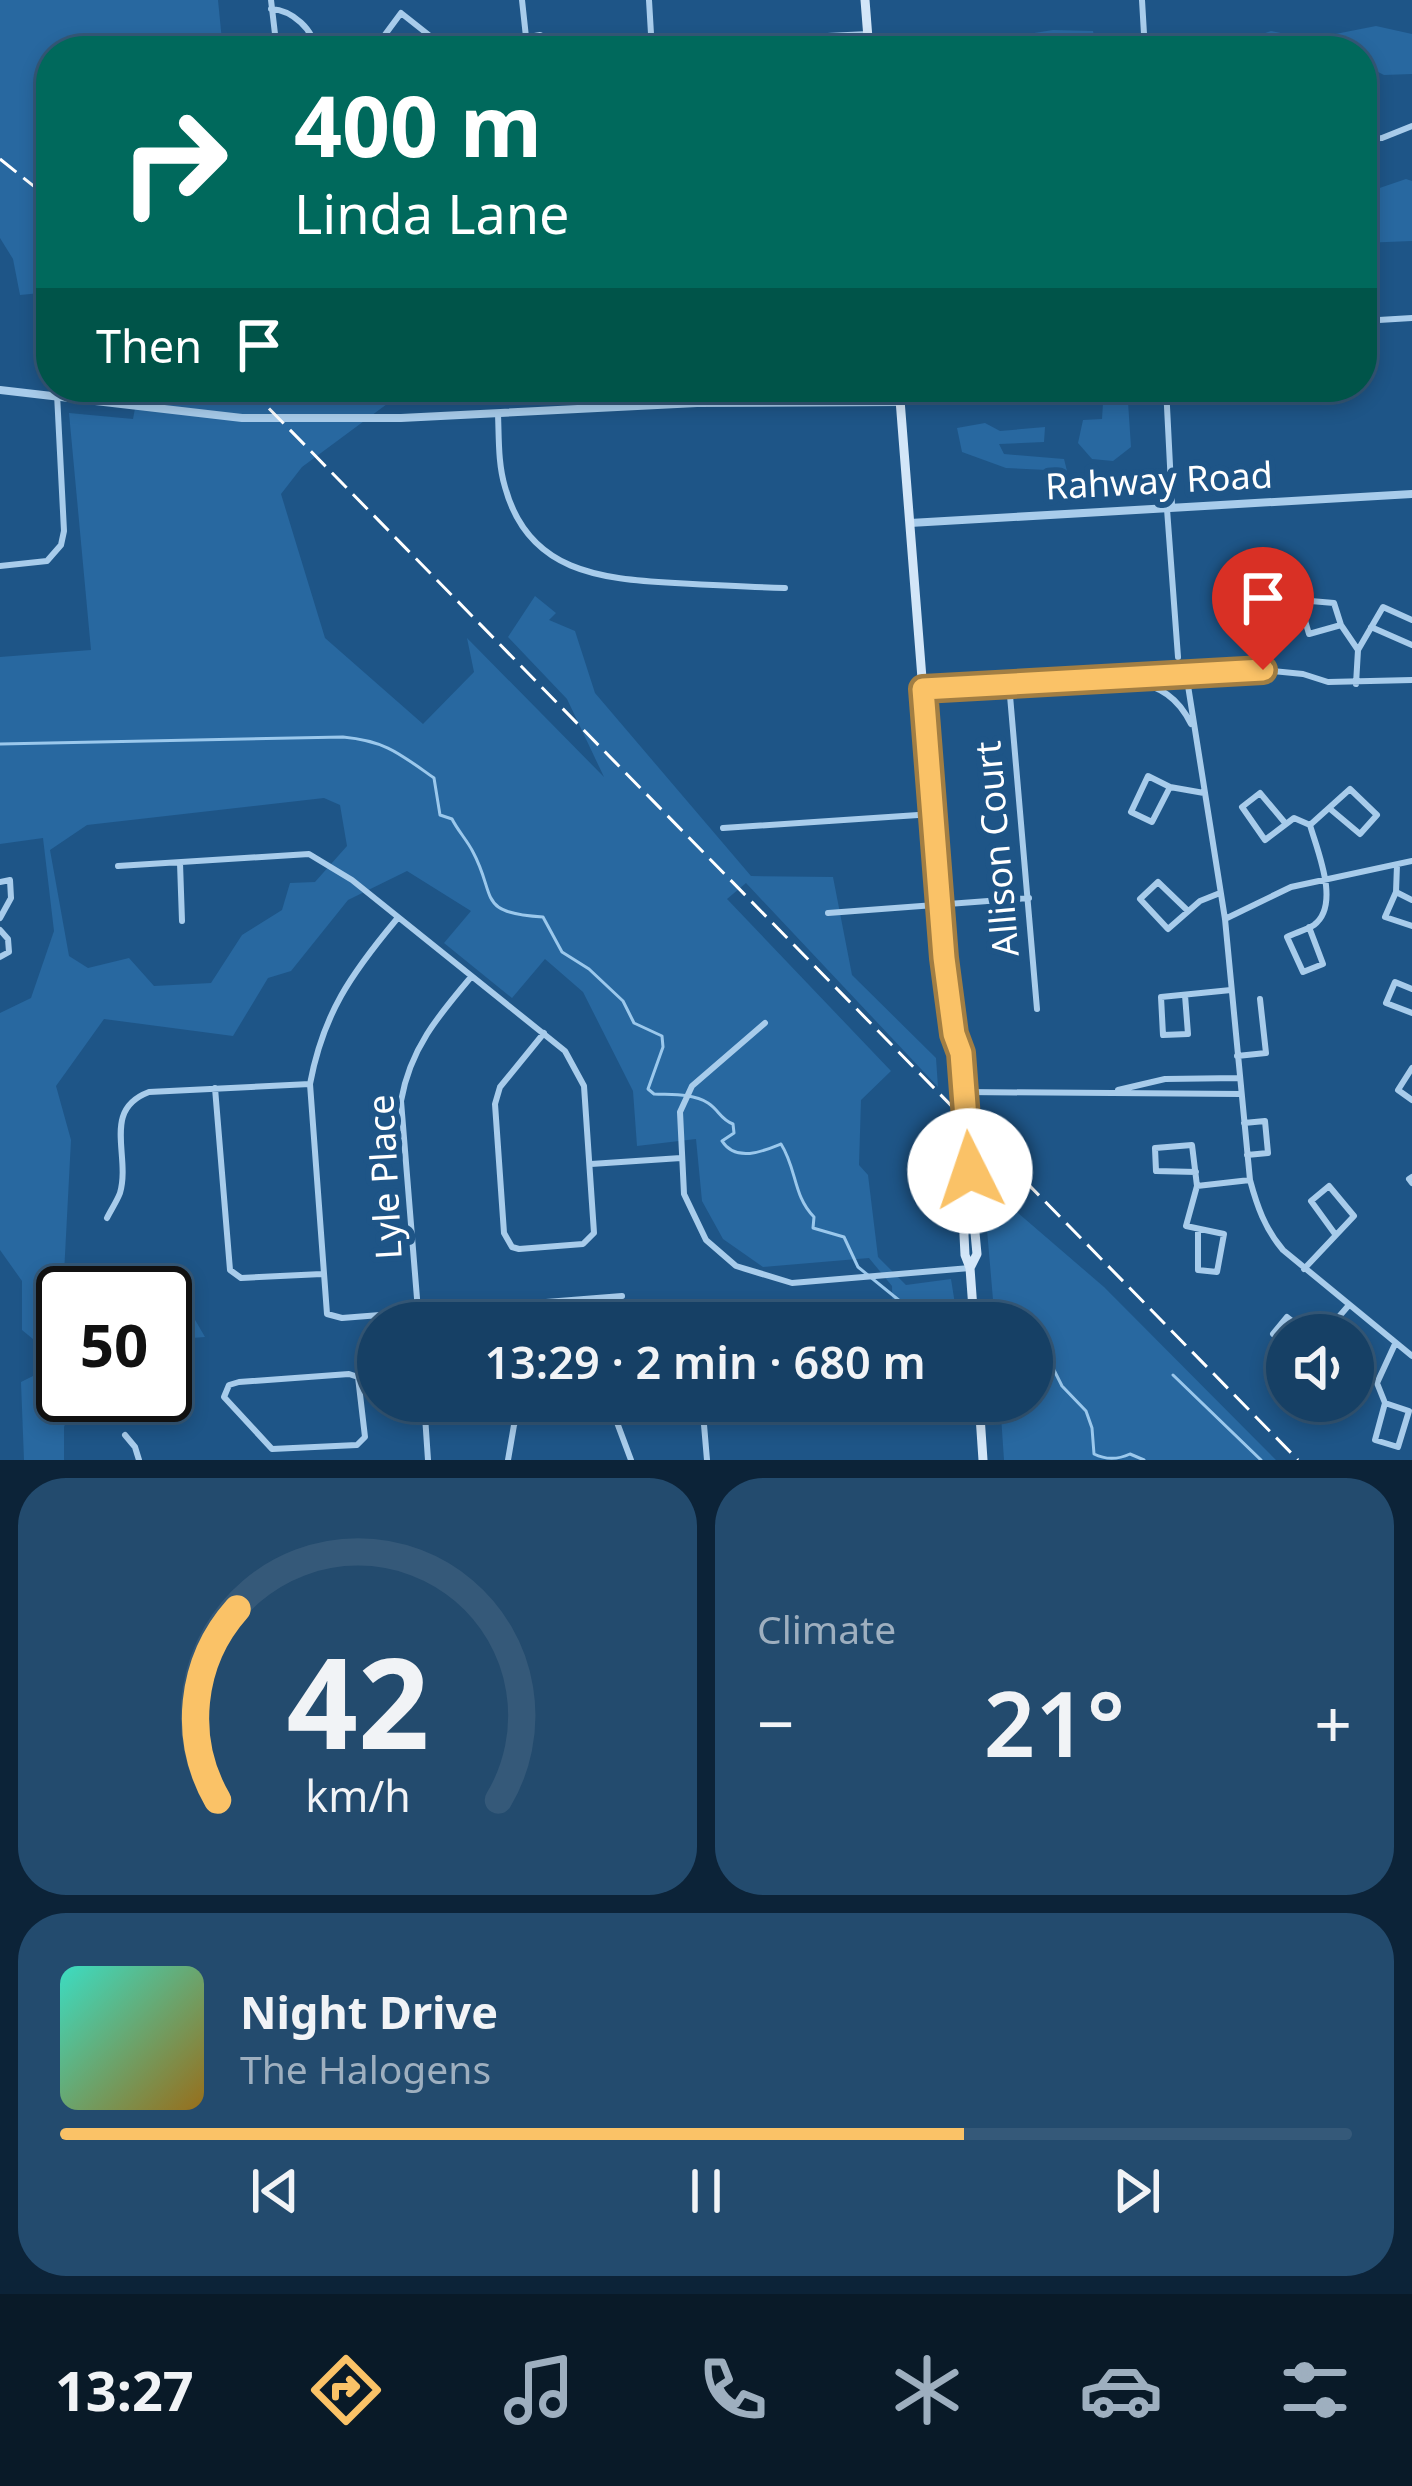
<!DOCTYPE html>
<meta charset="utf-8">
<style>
body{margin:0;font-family:"Noto Sans",sans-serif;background:#234b6e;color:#f1f3f6;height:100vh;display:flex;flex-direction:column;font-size:45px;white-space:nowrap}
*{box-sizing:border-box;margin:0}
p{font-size:39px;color:#9eafbf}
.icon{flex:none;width:66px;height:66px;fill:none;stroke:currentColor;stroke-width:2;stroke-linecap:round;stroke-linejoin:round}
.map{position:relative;height:1460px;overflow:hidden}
.drawer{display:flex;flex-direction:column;gap:18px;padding:18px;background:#0c2338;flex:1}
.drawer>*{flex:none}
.hud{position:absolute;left:36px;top:36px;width:1341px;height:366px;border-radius:48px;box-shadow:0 6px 18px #0003,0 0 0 3px #355979;background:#00695c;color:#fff;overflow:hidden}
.tools{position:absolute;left:1266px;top:1314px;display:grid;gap:24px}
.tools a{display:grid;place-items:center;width:108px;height:108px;border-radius:50%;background:#164065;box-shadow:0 6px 18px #0003,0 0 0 3px #355979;font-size:60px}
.speed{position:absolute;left:36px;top:1266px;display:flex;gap:24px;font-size:60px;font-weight:700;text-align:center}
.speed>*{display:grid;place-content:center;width:156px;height:156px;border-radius:50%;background:#164065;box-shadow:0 6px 18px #0003,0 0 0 3px #355979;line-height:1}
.speed .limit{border:6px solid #111;border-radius:18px;background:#fff;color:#111}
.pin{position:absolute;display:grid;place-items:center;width:102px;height:102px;color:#fff;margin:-123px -51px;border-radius:50% 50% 50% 0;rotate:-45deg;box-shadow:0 0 12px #0007}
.pin .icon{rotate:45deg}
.me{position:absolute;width:132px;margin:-66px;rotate:356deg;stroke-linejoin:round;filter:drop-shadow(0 0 9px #0008)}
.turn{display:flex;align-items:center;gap:42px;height:252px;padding:0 60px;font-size:54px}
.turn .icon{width:156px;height:156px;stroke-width:2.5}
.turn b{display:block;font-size:84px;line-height:102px}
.then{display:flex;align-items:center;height:114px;padding:0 60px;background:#0003;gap:24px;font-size:45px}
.big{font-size:90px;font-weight:600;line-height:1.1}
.drawer .widget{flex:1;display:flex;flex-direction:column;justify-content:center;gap:18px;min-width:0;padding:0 42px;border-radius:48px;background:#234b6e}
.drawer .dial{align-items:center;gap:0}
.dial svg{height:312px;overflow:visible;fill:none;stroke:#355979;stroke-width:7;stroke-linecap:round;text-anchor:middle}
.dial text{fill:#f1f3f6;stroke:none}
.song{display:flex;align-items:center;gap:36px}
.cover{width:144px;height:144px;border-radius:18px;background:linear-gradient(135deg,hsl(170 70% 55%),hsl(40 70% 35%))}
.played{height:12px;border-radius:6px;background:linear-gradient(90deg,#fac267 70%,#355979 70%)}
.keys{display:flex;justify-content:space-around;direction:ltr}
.heat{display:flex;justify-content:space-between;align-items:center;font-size:66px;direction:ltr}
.drawer .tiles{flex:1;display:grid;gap:18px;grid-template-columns:1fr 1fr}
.widget:last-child{grid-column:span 2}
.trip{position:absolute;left:357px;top:1302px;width:696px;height:120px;border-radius:60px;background:#164065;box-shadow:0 6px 18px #0003,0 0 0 3px #355979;font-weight:600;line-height:120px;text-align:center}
.tabs{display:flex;height:192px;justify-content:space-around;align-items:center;background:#091a28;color:#9eafbf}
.tabs .icon{width:84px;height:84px}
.tabs .current{color:#fac267}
.tabs b{font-size:54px;color:#f1f3f6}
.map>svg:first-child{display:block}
</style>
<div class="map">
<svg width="1412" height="1460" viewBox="0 0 1412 1460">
<rect width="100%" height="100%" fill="#1e5587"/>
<path fill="#2868a0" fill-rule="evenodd" d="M0 0H218L223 51H51V292L20 295 13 259 0 238Z
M1376 26 1412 34V74L1384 75 1362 64V51H1214L1271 31 1310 39Z
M1053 30 1093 31 1097 51H1025L1028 34Z
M1406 179 1412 181V241L1362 243V194Z
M139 387H410L302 467 281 494 325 638 423 724 474 672 467 638 604 777 567 699 508 637 535 596 556 613 549 620 575 631 595 693 751 876 833 877 852 975 936 1058 938 1087 746 883 727 899 891 1071 861 1100 859 1165 868 1175 878 1257 906 1285 951 1279 958 1323H893L892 1286 869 1258 763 1267 723 1239 702 1201 696 1139 637 1146 633 1091 583 992 545 959 512 998 444 943 471 911 407 871 348 900 291 971 268 978 233 1036 104 1019 56 1086 71 1140 63 1293V1395H75L64 1427V1460H24L21 1382 35 1375 39 1344 22 1330V1281L0 1250V1013L31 998 54 931 43 838 0 844V657L91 650 69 413 133 419ZM324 798 340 805 347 846 315 882 290 883 282 910 242 935 211 983 154 986 129 958 88 968 69 956 50 850 87 825Z
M448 387H681V404L574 400 556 389 455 401Z
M1104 387H1127L1131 447 1113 461 1092 459 1078 443 1083 420 1102 419Z
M985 423 1000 431 1045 427 1044 442 999 444 1004 454 1064 459 1067 471 1006 468 962 452 957 428Z
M983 1183 1104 1287 1276 1460H1004L1000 1401H1032V1323H995Z
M165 1297 187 1306 205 1337 165 1340Z"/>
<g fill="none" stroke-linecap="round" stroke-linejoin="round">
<path stroke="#9bc8ec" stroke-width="3" d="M0 744 343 737C386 741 400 754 434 778L440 815 452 819C458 831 467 840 473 852 497 897 476 913 543 917L562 952 589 969 623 1001 634 1023 662 1036 663 1047 648 1089 654 1094C671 1095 692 1093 708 1103 719 1110 720 1119 733 1124L734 1133 722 1141C736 1163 764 1151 781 1144 797 1169 793 1196 814 1217L813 1228 844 1237 858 1267 911 1310 936 1323
M1032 1348 1044 1350 1062 1386 1086 1411 1092 1428 1094 1454C1106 1460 1117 1460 1130 1454L1144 1460
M1173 1375 1261 1460"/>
<path stroke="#a8cceb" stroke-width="6" d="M271 0 277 51
M522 0 526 37
M649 0 652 51
M1142 0 1145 51
M271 9C292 10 315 30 315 51
M384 36 401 13 449 51
M791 38 792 51
M277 50 306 51
M450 51 540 35 574 51
M690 51 724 41 868 34
M1362 139 1382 138 1412 126
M1362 321 1412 318
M1166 387 1172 505
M498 414C499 438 498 464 505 487 528 572 600 579 675 583 712 585 749 587 785 588
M1167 509 1178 657
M0 566 47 561 61 545 64 531 57 394
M1341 625 1334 603 1299 600 1309 634 1341 625 1358 650
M1371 627 1412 645
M1186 673 1225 919 1250 1180C1257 1206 1265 1229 1283 1250L1412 1356
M1133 680C1160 687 1178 697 1191 724
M1009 684 1037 1009
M1356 684 1358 650 1383 607 1412 620
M923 690 1263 670 1303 674 1328 682 1412 680
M1170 787 1152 822 1131 812 1148 776 1170 787 1204 793
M1286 824 1260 793 1242 807 1265 840 1294 818 1310 825
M723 828 933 814
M180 863 182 921
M1397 865 1396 892 1385 917 1412 926
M118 866 309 854 352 880 565 1051 584 1086 594 1233 583 1244 519 1249 512 1247 504 1233 495 1104 500 1087 544 1033
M0 882 10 880 11 898 0 918
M1396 892 1412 900
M1187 910 1158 882 1140 899 1168 929 1200 901 1220 893
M828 913 1029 898
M1225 919 1291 887 1412 861
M396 920C351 974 323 1014 310 1084L327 1314 342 1318 622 1296
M1309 927 1323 964 1303 972 1287 937C1295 933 1306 930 1314 925 1341 905 1317 850 1310 825L1350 789 1377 815 1360 834 1329 808
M0 930 8 939 9 952 0 957
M1412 989 1395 982 1386 1003 1412 1013
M1185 995 1188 1034 1163 1035 1161 997 1231 990
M765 1023 692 1086 680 1112 684 1194 706 1240 736 1266 792 1283 970 1268
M1237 1056 1266 1053 1260 999
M1412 1068 1398 1090 1412 1100
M215 1088 230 1270 241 1278 322 1274
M1118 1090 1165 1079 1239 1078
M965 1092 1241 1094
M1244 1123 1265 1121 1268 1153 1247 1155
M591 1164 681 1158
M1196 1172 1156 1171 1155 1148 1192 1145 1197 1186 1250 1180
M1412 1177 1409 1179 1412 1183
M1197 1186 1186 1226 1224 1234 1217 1272 1198 1270V1229
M107 1218C111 1210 117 1201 120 1193 131 1155 101 1110 149 1092L310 1084
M1304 1269 1354 1216 1329 1186 1311 1201 1335 1234
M419 1323 401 1101C410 1049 438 1016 471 977
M1323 1335 1349 1305
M1287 1346 1273 1334 1287 1317 1310 1335
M349 1374 358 1377 365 1437 357 1445 272 1449 224 1397 229 1385 239 1382Z
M362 1390 378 1389
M424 1401 428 1460
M609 1401 631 1460
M702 1401 707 1460
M1385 1403 1375 1440 1398 1447 1409 1411 1385 1403 1377 1383 1395 1344
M125 1435 135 1447 139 1460
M508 1460 514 1425 524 1401"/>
<path stroke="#a8cceb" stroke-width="8" d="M0 390 242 418H401L697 403 901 402
M910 523 1412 494"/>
<path stroke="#d3e6f8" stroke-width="9" d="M865 0 869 51
M899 387 944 957 954 1034 965 1255 970 1268 974 1323
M957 1042 977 1254 970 1268
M979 1401 983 1460"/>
<path stroke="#fff" stroke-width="3" stroke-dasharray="21 9" stroke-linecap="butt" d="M0 159 51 200
M248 387 1298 1460"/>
</g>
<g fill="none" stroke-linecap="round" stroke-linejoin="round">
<g stroke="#a27e43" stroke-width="30">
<path id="route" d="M970 1171 961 1053 954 1034 944 958 923 689 1263 670"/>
</g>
<use href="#route" stroke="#fac267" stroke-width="21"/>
</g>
<g text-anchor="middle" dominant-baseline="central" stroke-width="12" stroke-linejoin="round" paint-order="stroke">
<g font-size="36" fill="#fff" stroke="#1e5587">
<text transform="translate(1159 480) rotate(-3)">Rahway Road</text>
<text transform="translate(996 849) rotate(-95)">Allison Court</text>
<text transform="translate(384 1177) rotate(-93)">Lyle Place</text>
</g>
</g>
</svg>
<div class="tools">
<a><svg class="icon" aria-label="sound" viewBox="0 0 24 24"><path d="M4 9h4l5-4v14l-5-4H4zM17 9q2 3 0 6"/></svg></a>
</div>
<div class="speed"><div class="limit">50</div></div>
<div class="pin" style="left:1263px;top:670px;background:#d93025"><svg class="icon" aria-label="arrive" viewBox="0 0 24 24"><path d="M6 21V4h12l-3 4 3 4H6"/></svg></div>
<svg class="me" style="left:970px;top:1171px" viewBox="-20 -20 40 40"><circle r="19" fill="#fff"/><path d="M0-13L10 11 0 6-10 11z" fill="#fac267"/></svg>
<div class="trip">13:29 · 2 min · 680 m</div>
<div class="hud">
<div class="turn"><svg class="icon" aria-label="right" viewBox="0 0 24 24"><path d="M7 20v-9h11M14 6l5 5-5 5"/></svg><div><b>400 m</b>Linda Lane</div></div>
<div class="then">Then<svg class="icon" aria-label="arrive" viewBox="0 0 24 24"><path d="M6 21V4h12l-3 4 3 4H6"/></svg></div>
</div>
</div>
<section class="drawer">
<div class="tiles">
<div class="widget dial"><svg viewBox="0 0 100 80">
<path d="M14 69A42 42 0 1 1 86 69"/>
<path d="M14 69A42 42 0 0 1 19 20" stroke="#fac267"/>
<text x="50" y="56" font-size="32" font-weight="700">42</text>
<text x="50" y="72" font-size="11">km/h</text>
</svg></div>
<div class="widget"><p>Climate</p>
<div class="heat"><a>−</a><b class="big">21°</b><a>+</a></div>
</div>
<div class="widget">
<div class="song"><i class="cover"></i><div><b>Night Drive</b><p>The Halogens</p></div></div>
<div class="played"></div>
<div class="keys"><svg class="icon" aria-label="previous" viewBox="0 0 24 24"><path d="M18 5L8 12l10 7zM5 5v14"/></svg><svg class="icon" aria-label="pause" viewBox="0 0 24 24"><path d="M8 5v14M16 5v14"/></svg><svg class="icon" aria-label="next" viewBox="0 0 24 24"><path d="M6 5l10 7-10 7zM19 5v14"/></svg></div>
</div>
</div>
</section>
<nav class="tabs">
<b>13:27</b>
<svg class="icon current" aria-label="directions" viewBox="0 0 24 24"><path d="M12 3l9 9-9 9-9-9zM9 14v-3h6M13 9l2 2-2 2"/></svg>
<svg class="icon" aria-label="music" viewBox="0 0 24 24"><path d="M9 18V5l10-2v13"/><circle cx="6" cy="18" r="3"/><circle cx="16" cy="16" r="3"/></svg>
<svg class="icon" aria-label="phone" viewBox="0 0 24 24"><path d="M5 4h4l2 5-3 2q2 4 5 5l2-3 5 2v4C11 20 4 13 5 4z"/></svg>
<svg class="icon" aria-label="climate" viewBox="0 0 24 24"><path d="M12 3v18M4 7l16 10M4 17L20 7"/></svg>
<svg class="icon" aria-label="car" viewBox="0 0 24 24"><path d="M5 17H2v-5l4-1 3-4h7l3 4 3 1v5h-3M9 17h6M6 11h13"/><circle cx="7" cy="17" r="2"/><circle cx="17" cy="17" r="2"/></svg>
<svg class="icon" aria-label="filters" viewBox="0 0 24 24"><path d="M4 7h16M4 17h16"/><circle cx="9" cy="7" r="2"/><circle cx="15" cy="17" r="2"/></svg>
</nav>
